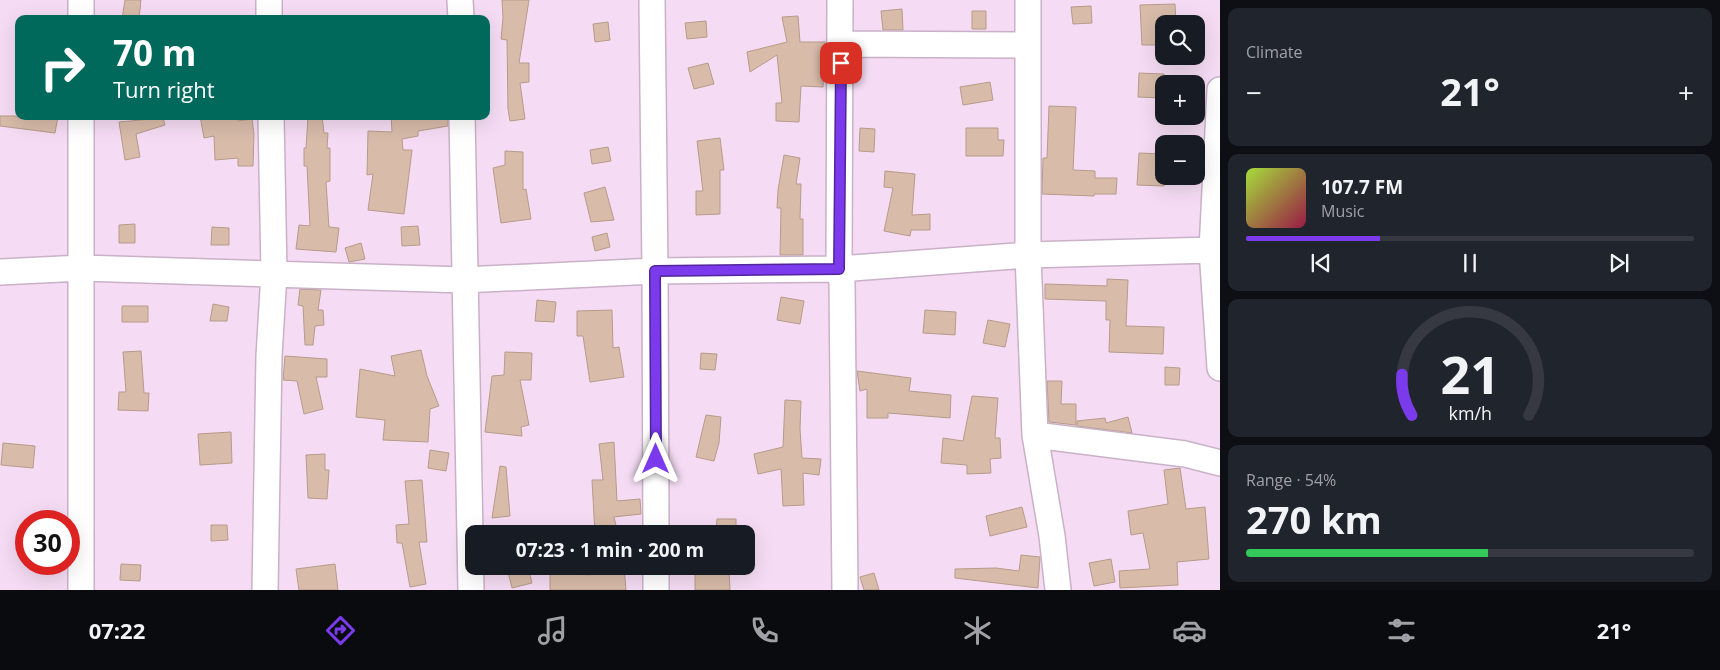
<!DOCTYPE html>
<meta charset="utf-8">
<style>
body{margin:0;font-family:"Open Sans",sans-serif;background:#20242c;color:#f1f3f6;height:100vh;display:flex;flex-direction:column;font-size:19px;white-space:nowrap}
*{box-sizing:border-box;margin:0}
p{font-size:16px;color:#9ea1a6}
.icon{flex:none;width:28px;height:28px;fill:none;stroke:currentColor;stroke-width:2;stroke-linecap:round;stroke-linejoin:round}
.map{position:relative;flex:1;overflow:hidden}
.panel{display:flex;flex-direction:column;gap:8px;padding:8px;background:#0d0f14;width:500px}
.panel>*{flex:none}
.guide{position:absolute;left:15px;top:15px;width:475px;height:105px;border-radius:10px;box-shadow:0 5px 20px #0002;background:#00695c;color:#fff;overflow:hidden}
.controls{position:absolute;left:1155px;top:15px;display:grid;gap:10px}
.controls a{display:grid;place-items:center;width:50px;height:50px;border-radius:10px;background:#171b24;box-shadow:0 5px 20px #0002;font-size:25px}
.speed{position:absolute;left:15px;top:510px;display:flex;gap:10px;font-size:25px;font-weight:700;text-align:center}
.speed>*{display:grid;place-content:center;width:65px;height:65px;border-radius:50%;background:#171b24;box-shadow:0 5px 20px #0002;line-height:1}
.speed .limit{border:8px solid #d22;background:#fff;color:#111}
.pin{position:absolute;display:grid;place-items:center;width:42px;height:42px;color:#fff;margin:-21px;border-radius:10px;box-shadow:0 2px 8px #0006}
.me{position:absolute;width:55px;margin:-28px;rotate:0deg;stroke-linejoin:round;filter:drop-shadow(0 0 4px #0008)}
.turn{display:flex;align-items:center;gap:18px;height:105px;padding:0 15px;font-size:22px}
.turn .icon{width:65px;height:65px;stroke-width:2.5}
.turn b{display:block;font-size:35px;line-height:42px}
.big{font-size:38px;font-weight:700;line-height:1.1}
.panel .card{flex:1;display:flex;flex-direction:column;justify-content:center;gap:8px;min-width:0;padding:0 18px;border-radius:10px;background:#20242c}
.panel .dial{align-items:center;gap:0}
.dial svg{height:130px;overflow:visible;fill:none;stroke:#363941;stroke-width:7;stroke-linecap:round;text-anchor:middle}
.dial text{fill:#f1f3f6;stroke:none}
.song{display:flex;align-items:center;gap:15px}
.cover{width:60px;height:60px;border-radius:8px;background:linear-gradient(135deg,hsl(80 70% 55%),hsl(340 70% 35%))}
.played{height:5px;border-radius:2px;background:linear-gradient(90deg,#7c3aed 30%,#363941 30%)}
.keys{display:flex;justify-content:space-around;direction:ltr}
.heat{display:flex;justify-content:space-between;align-items:center;font-size:28px;direction:ltr}
.charge{height:8px;border-radius:4px;background:linear-gradient(90deg,#34c759 54%,#363941 0)}
.trip{position:absolute;left:465px;top:525px;width:290px;height:50px;border-radius:10px;background:#171b24;box-shadow:0 5px 20px #0002;font-weight:700;line-height:50px;text-align:center}
.menu{display:flex;height:80px;justify-content:space-around;align-items:center;background:#090b0e;color:#9ea1a6}
.menu .icon{width:35px;height:35px}
.menu .on{color:#7c3aed}
.menu b{font-size:22px;color:#f1f3f6}
main{display:flex;flex:1;min-height:0}
.map>svg:first-child{display:block}
</style>
<main>
<div class="map">
<svg width="1220" height="590" viewBox="0 0 1220 590">
<rect width="100%" height="100%" fill="#f5dcf4"/>
<path fill="#d8bba9" stroke="#b79b8a" d="M125 0H141L139 19H122Z
M502 0H529L519 63H529V82L520 83 525 119 510 121 508 109 507 40 501 39 503 18Z
M1175 4 1176 24H1164V45H1142L1140 5Z
M1091 6 1092 23 1073 24 1071 7Z
M902 9 903 30H883L881 11Z
M972 11H986V29H972Z
M798 16 800 42H825V67H824L823 87 801 86 799 122 776 121V103H782L777 55 750 72 747 52 787 42 782 17Z
M706 21 707 37 687 39 685 23Z
M608 22 610 40 595 42 593 24Z
M708 63 714 84 694 89 688 68Z
M1139 73 1164 74V98L1138 97Z
M990 82 993 100 963 105 960 87Z
M1049 106 1076 107 1073 170 1095 171V178H1117L1116 194H1094V196L1042 194 1043 158H1047Z
M0 116H58L55 133 0 126Z
M200 116H237L238 121 252 119 254 134 253 166H238V158L215 160 214 136 204 138Z
M308 116H322L324 133H328L327 148H330V181L326 182 329 227 339 228 336 252 296 249 299 225 310 226 307 166H304V148H306Z
M391 116H448V126L418 131V136L402 139 403 150H412L404 214 368 210 373 174 367 175 368 131 392 132Z
M163 118 165 125 136 134 140 157 125 160 119 122Z
M860 128 875 129 874 152 859 151Z
M966 128H998V140H1004L1003 156H966Z
M720 138 724 170H720V214L696 215V191H703L697 141Z
M608 147 611 161 592 164 590 150Z
M505 151 523 152V190L526 189 531 219 501 223 493 168 505 165Z
M1139 153 1164 154V186L1137 185Z
M784 155 800 158 796 184H801L800 219H803V255H780L781 208H777L778 190Z
M885 171 915 174 912 215 930 214V230H911L910 236 884 231 893 188 884 187Z
M605 187 614 220 591 222 584 193Z
M135 224V243H119V225Z
M418 226 420 245 402 246 401 227Z
M212 227 229 228V245H211Z
M607 233 610 247 595 251 592 237Z
M361 243 365 259 349 262 345 248Z
M1107 279 1128 280 1126 326 1164 327 1163 354 1109 352 1110 320H1106V301L1045 299V284L1107 286Z
M300 289 321 290 318 310H323L324 325 315 326 313 345H305L303 306 298 305Z
M781 297 804 301 800 324 777 320Z
M537 300 556 302 554 322 535 321Z
M213 304 229 307 227 321H210Z
M122 306H148V322H122Z
M612 310 613 348 619 347 624 377 590 382 583 336H577V311Z
M925 310 956 312 955 335 923 333Z
M988 320 1010 324 1005 347 983 343Z
M421 350 427 376 439 406 430 409 428 442 383 440 385 420 356 417 360 369 395 376 391 356Z
M141 351 144 393H149L148 411 118 410 119 392H126L123 352Z
M505 352 532 353 531 380H520L529 425 521 427 522 436 485 432 492 376 504 375Z
M701 353 717 354 715 370 700 369Z
M285 356 327 359V377H316L323 409 304 414 297 381 283 380Z
M1165 367 1180 368 1179 385H1165Z
M857 371 911 378 909 391 951 395 950 418 888 413V418H867V389L860 391Z
M1047 381H1062L1061 404H1076V425L1049 422Z
M972 396 998 398 995 438H1000L1001 458 990 459 991 473 967 474V465L941 463 943 438 963 441Z
M785 400 801 401 800 429 802 458 821 459 819 475 803 473 804 505 783 506 781 469 758 474 754 454 783 447Z
M706 415 721 417 719 443 714 461 696 457Z
M1128 417 1132 433 1077 426V421L1105 418 1106 423Z
M231 432 232 463 200 465 198 434Z
M614 442 617 501 640 499 641 514 614 517 618 534H595L592 480H603L599 444Z
M3 443 35 446 33 468 1 465Z
M430 450 449 453 446 471 428 468Z
M325 454V470H329L327 499 308 498 306 455Z
M500 466 506 467 510 516 492 518Z
M1180 468 1186 509 1205 507 1209 559 1177 562 1178 585 1120 588 1119 571 1150 569 1143 533 1131 535 1128 511 1168 504 1164 470Z
M422 480 427 542H419L426 584 410 587 402 543H397L396 525 409 524 405 481Z
M1022 507 1027 527 990 536 986 516Z
M717 519H736V534H716Z
M211 525H227L228 540 211 541Z
M1021 555 1040 557 1038 588 955 578V569L996 568 1019 571Z
M1111 559 1115 582 1094 586 1089 563Z
M121 564 141 565 140 581 120 580Z
M335 564 338 590H299L296 569Z
M624 566 626 590H550V573L591 575V567Z
M528 567 532 583 512 588 508 572Z
M729 568 730 590H695V569Z
M874 573 879 590H864L860 577Z"/>
<g fill="none" stroke-linecap="round" stroke-linejoin="round">
<g stroke="#c9b1c8" stroke-width="28">
<path id="minor" d="M81 0V19
M269 0V19
M460 0 461 19
M652 0 655 271 656 534
M840 0 839 269 842 283 845 590
M1028 0V255L1035 435 1052 536 1058 590
M841 44 1028 45
M1220 90 1212 250 1220 368
M462 116 471 590
M0 272 82 268 464 280 655 271 839 269 1028 255 1212 250
M1035 435 1185 454 1220 463
M656 566V590
M81 590V116
M265 590 269 356 274 273 271 116"/>
</g>
<use href="#minor" stroke="#fff" stroke-width="25"/>
</g>
<g fill="none" stroke-linecap="round" stroke-linejoin="round">
<g stroke="#51269a" stroke-width="12">
<path id="route" d="M656 459 655 271 839 269 841 63"/>
</g>
<use href="#route" stroke="#7c3aed" stroke-width="9"/>
</g>
</svg>
<div class="controls">
<a><svg class="icon" aria-label="search" viewBox="0 0 24 24"><circle cx="10" cy="10" r="6"/><path d="M15 15l6 6"/></svg></a>
<a>+</a>
<a>−</a>
</div>
<div class="speed"><div class="limit">30</div></div>
<div class="pin" style="left:841px;top:63px;background:#d93025"><svg class="icon" aria-label="arrive" viewBox="0 0 24 24"><path d="M6 21V4h12l-3 4 3 4H6"/></svg></div>
<svg class="me" style="left:656px;top:459px" viewBox="-20 -20 40 40"><path d="M0-17L14 15 0 8-14 15z" fill="#7c3aed" stroke="#fff" stroke-width="4"/></svg>
<div class="trip">07:23 · 1 min · 200 m</div>
<div class="guide">
<div class="turn"><svg class="icon" aria-label="right" viewBox="0 0 24 24"><path d="M7 20v-9h11M14 6l5 5-5 5"/></svg><div><b>70 m</b>Turn right</div></div>
</div>
</div>
<section class="panel">
<div class="card"><p>Climate</p>
<div class="heat"><a>−</a><b class="big">21°</b><a>+</a></div>
</div>
<div class="card">
<div class="song"><i class="cover"></i><div><b>107.7 FM</b><p>Music</p></div></div>
<div class="played"></div>
<div class="keys"><svg class="icon" aria-label="previous" viewBox="0 0 24 24"><path d="M18 5L8 12l10 7zM5 5v14"/></svg><svg class="icon" aria-label="pause" viewBox="0 0 24 24"><path d="M8 5v14M16 5v14"/></svg><svg class="icon" aria-label="next" viewBox="0 0 24 24"><path d="M6 5l10 7-10 7zM19 5v14"/></svg></div>
</div>
<div class="card dial"><svg viewBox="0 0 100 80">
<path d="M14 69A42 42 0 1 1 86 69"/>
<path d="M14 69A42 42 0 0 1 8 44" stroke="#7c3aed"/>
<text x="50" y="56" font-size="32" font-weight="700">21</text>
<text x="50" y="72" font-size="11">km/h</text>
</svg></div>
<div class="card"><p>Range · 54%</p><b class="big">270 km</b><div class="charge"></div></div>
</section>
</main>
<nav class="menu">
<b>07:22</b>
<svg class="icon on" aria-label="directions" viewBox="0 0 24 24"><path d="M12 3l9 9-9 9-9-9zM9 14v-3h6M13 9l2 2-2 2"/></svg>
<svg class="icon" aria-label="music" viewBox="0 0 24 24"><path d="M9 18V5l10-2v13"/><circle cx="6" cy="18" r="3"/><circle cx="16" cy="16" r="3"/></svg>
<svg class="icon" aria-label="phone" viewBox="0 0 24 24"><path d="M5 4h4l2 5-3 2q2 4 5 5l2-3 5 2v4C11 20 4 13 5 4z"/></svg>
<svg class="icon" aria-label="climate" viewBox="0 0 24 24"><path d="M12 3v18M4 7l16 10M4 17L20 7"/></svg>
<svg class="icon" aria-label="car" viewBox="0 0 24 24"><path d="M5 17H2v-5l4-1 3-4h7l3 4 3 1v5h-3M9 17h6M6 11h13"/><circle cx="7" cy="17" r="2"/><circle cx="17" cy="17" r="2"/></svg>
<svg class="icon" aria-label="filters" viewBox="0 0 24 24"><path d="M4 7h16M4 17h16"/><circle cx="9" cy="7" r="2"/><circle cx="15" cy="17" r="2"/></svg>
<b>21°</b>
</nav>
